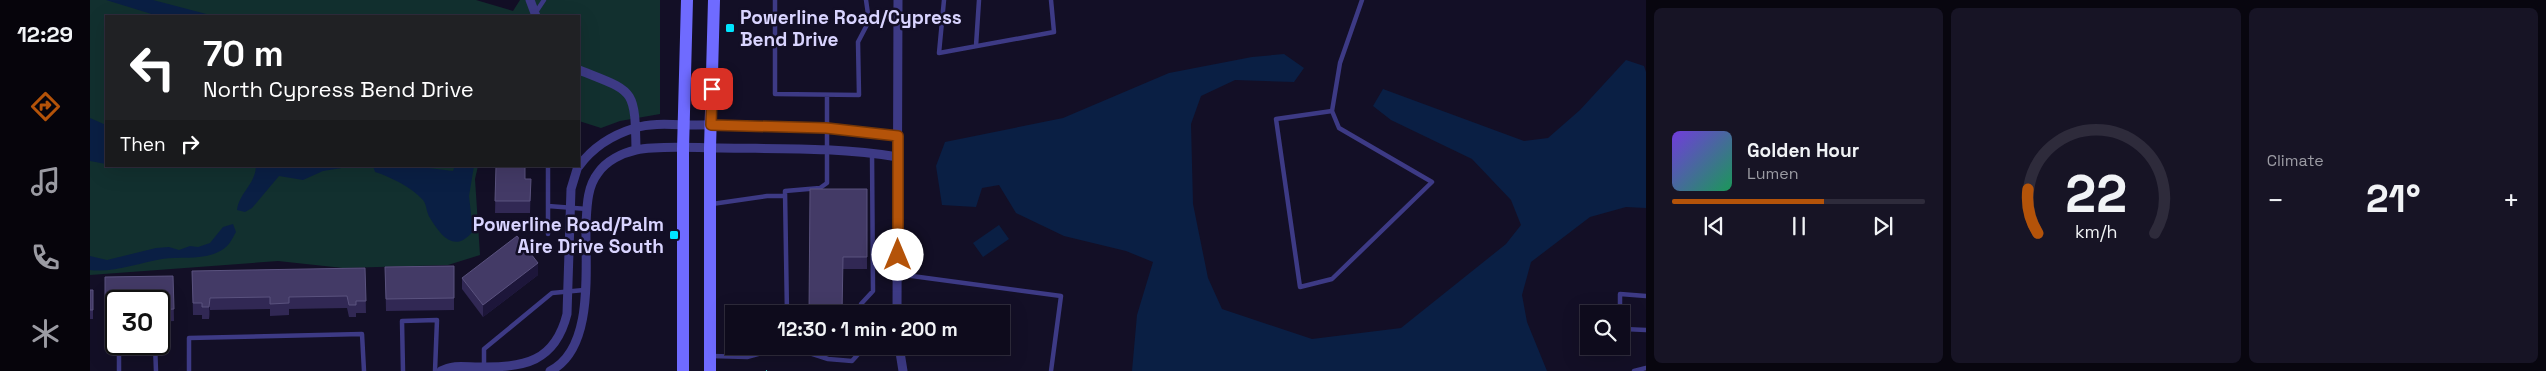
<!DOCTYPE html>
<meta charset="utf-8">
<style>
body{margin:0;font-family:"Space Grotesk",sans-serif;background:#171425;color:#f1f3f6;height:100vh;display:flex;flex-direction:column;font-size:19px;white-space:nowrap}
*{box-sizing:border-box;margin:0}
p{font-size:16px;color:#9b9ba3}
.icon{flex:none;width:28px;height:28px;fill:none;stroke:currentColor;stroke-width:2;stroke-linecap:round;stroke-linejoin:round}
.map{position:relative;flex:1;overflow:hidden}
.side{display:flex;flex-direction:column;gap:8px;padding:8px;background:#08060f;width:900px}
.side>*{flex:none}
.hud{position:absolute;left:15px;top:15px;width:475px;height:152px;border-radius:0px;box-shadow:0 5px 20px #0002,0 0 0 1px #2e2b3b;background:#202124;color:#fff;overflow:hidden}
.fabs{position:absolute;left:1490px;top:305px;display:grid;gap:10px}
.fabs a{display:grid;place-items:center;width:50px;height:50px;border-radius:0px;background:#0e0b1c;box-shadow:0 5px 20px #0002,0 0 0 1px #2e2b3b;font-size:25px}
.speed{position:absolute;left:15px;top:290px;display:flex;gap:10px;font-size:25px;font-weight:700;text-align:center}
.speed>*{display:grid;place-content:center;width:65px;height:65px;border-radius:50%;background:#0e0b1c;box-shadow:0 5px 20px #0002,0 0 0 1px #2e2b3b;line-height:1}
.speed .limit{border:2px solid #111;border-radius:8px;background:#fff;color:#111}
.pin{position:absolute;display:grid;place-items:center;width:42px;height:42px;color:#fff;margin:-21px;border-radius:10px;box-shadow:0 2px 8px #0006}
.me{position:absolute;width:55px;margin:-28px;rotate:0deg;stroke-linejoin:round;filter:drop-shadow(0 0 4px #0008)}
.turn{display:flex;align-items:center;gap:18px;height:105px;padding:0 15px;font-size:22px}
.turn .icon{width:65px;height:65px;stroke-width:2.5}
.turn b{display:block;font-size:35px;line-height:42px}
.then{display:flex;align-items:center;height:48px;padding:0 15px;background:#0003;gap:10px;font-size:19px}
.big{font-size:38px;font-weight:700;line-height:1.1}
.side .card{flex:1;display:flex;flex-direction:column;justify-content:center;gap:8px;min-width:0;padding:0 18px;border-radius:8px;background:#171425}
.side .dial{align-items:center;gap:0}
.dial svg{height:130px;overflow:visible;fill:none;stroke:#2e2b3b;stroke-width:7;stroke-linecap:round;text-anchor:middle}
.dial text{fill:#f1f3f6;stroke:none}
.song{display:flex;align-items:center;gap:15px}
.cover{width:60px;height:60px;border-radius:8px;background:linear-gradient(135deg,hsl(260 70% 55%),hsl(150 70% 35%))}
.played{height:5px;border-radius:2px;background:linear-gradient(90deg,#b45309 60%,#2e2b3b 60%)}
.keys{display:flex;justify-content:space-around;direction:ltr}
.heat{display:flex;justify-content:space-between;align-items:center;font-size:28px;direction:ltr}
.side .tiles{flex:1;display:grid;gap:8px;grid-template-columns:repeat(3,1fr)}
.trip{position:absolute;left:635px;top:305px;width:285px;height:50px;border-radius:0px;background:#0e0b1c;box-shadow:0 5px 20px #0002,0 0 0 1px #2e2b3b;font-weight:700;line-height:50px;text-align:center}
main{display:flex;flex:1;min-height:0}
.tabs{display:flex;flex-direction:column;width:90px;justify-content:space-around;align-items:center;background:#06040b;color:#9b9ba3}
.tabs .icon{width:35px;height:35px}
.tabs .current{color:#b45309}
.tabs b{font-size:22px;color:#f1f3f6}
.map>svg:first-child{display:block}
</style>
<main>
<nav class="tabs">
<b>12:29</b>
<svg class="icon current" aria-label="directions" viewBox="0 0 24 24"><path d="M12 3l9 9-9 9-9-9zM9 14v-3h6M13 9l2 2-2 2"/></svg>
<svg class="icon" aria-label="music" viewBox="0 0 24 24"><path d="M9 18V5l10-2v13"/><circle cx="6" cy="18" r="3"/><circle cx="16" cy="16" r="3"/></svg>
<svg class="icon" aria-label="phone" viewBox="0 0 24 24"><path d="M5 4h4l2 5-3 2q2 4 5 5l2-3 5 2v4C11 20 4 13 5 4z"/></svg>
<svg class="icon" aria-label="climate" viewBox="0 0 24 24"><path d="M12 3v18M4 7l16 10M4 17L20 7"/></svg>
</nav>
<div class="map">
<svg width="1556" height="371" viewBox="0 0 1556 371">
<rect width="100%" height="100%" fill="#130f26"/>
<path fill="#12302f" d="M0 0H386L423 11 430 0H570V114L530 121 511 128 489 121V16H16V166H388L385 179 390 255 358 265 253 268 188 261 0 275Z"/>
<path fill="#0a1f44" d="M16 0H63L124 16H68Z
M1194 54 1214 68 1204 82 1145 80 1111 96 1101 124 1103 204 1118 278 1132 309 1222 339 1311 328 1416 244 1431 225 1421 200 1382 159 1301 120 1283 106 1293 89 1434 141 1458 138 1490 110 1536 60 1554 66 1556 72V208L1536 207 1500 217 1441 262 1432 295 1437 322 1457 371H1042L1047 315 1063 262 1036 251 974 236 926 213 909 185 892 188 886 207 852 205 846 166 855 142 973 118 1079 73 1162 57Z
M0 118 16 125V164L0 161Z
M166 166H264L233 171 213 180 189 176 162 208 155 212 147 210C149 193 165 185 166 166Z
M283 166H322L363 171 365 166H384L379 196 383 231C365 254 351 236 340 218 336 212 337 205 333 200 321 187 301 177 285 172Z
M143 224 146 232C142 239 139 246 132 250 114 261 92 256 72 259 49 263 23 273 0 270V256L17 260 66 248 79 247 89 250 100 246 108 247 120 243 133 227Z
M909 225 919 239 893 257 883 243Z"/>
<g fill="none" stroke-linecap="round" stroke-linejoin="round">
<path stroke="#2fb8b0" stroke-width="2" stroke-dasharray="2.5 4" stroke-linecap="butt" d="M676 371H677"/>
<path stroke="#3d3a85" stroke-width="4.5" d="M685 0V94L769 95 768 42 779 21 776 0
M854 0 849 53 964 32 961 0
M446 12 454 0
M886 46 889 0
M1242 111 1186 119 1210 287 1242 279 1342 182 1249 128 1242 111 1250 63 1272 0
M458 166V234
M622 204 677 196H695
M458 206 497 209
M807 274 971 296 961 371
M697 314 695 191 730 188 737 183V95
M771 314V304L783 291 782 153
M1530 314V294L1556 296
M1531 319 1534 329 1556 330
M65 344 66 371
M698 346 738 359 762 361 771 351V346
M622 356 657 357 697 346
M394 367V349L462 293 494 290
M29 371V344
M99 371V338L272 334 274 371
M313 371 312 321 347 320 345 371
M1544 371 1556 368"/>
<path stroke="#3d3a85" stroke-width="9" d="M440 0 446 16
M489 70C544 92 545 87 546 150
M489 166C503 147 522 135 545 128 563 122 586 125 606 125 673 124 740 128 808 136
M807 314 808 0
M809 346 813 371
M351 371C363 364 376 367 389 367 434 368 465 362 477 314L481 189 488 166
M460 371C505 349 495 267 496 224 497 206 497 187 508 173 516 161 532 153 546 150 569 145 606 148 630 148 689 149 749 147 808 157"/>
<path stroke="#6f6bff" stroke-width="12" d="M593 371V149L597 0
M620 371V148L624 0"/>
</g>
<path fill="#312854" d="M406 166 435 179H441L440 213H405Z
M777 189V269H753L719 314Z
M364 266V310L296 311 295 267Z
M275 268 276 313H266V317H259L257 308 199 309V315L180 316V309L120 310 119 319H112V315H103L102 271Z
M448 275 393 317 372 289V278Z
M83 276 84 321 69 322V301H26V323H15V277Z
M0 290H3V319H0Z"/>
<path fill="#1d163a" d="M448 263V275L393 317V305Z
M120 298V310L119 319V307Z"/>
<path fill="#433a66" stroke="#5a527e" d="M406 166H435V179H441L440 201H405Z
M720 189H777V257H753L752 314H719Z
M427 236 448 263 393 305 372 278Z
M364 266V298L296 299 295 267Z
M275 268 276 301H266V305H259L257 296 199 297V303L180 304V297L120 298 119 307H112V303H103L102 271Z
M83 276 84 309 69 310V301H26V311H15V277Z
M0 290H3V310H0Z"/>
<g fill="none" stroke-linecap="round" stroke-linejoin="round">
<g stroke="#753606" stroke-width="12">
<path id="route" d="M622 89 621 125 736 128 808 136V255"/>
</g>
<use href="#route" stroke="#b45309" stroke-width="9"/>
</g>
<g fill="#00e5ff" stroke="#130f26" stroke-width="2">
<rect x="635" y="23" width="10" height="10" rx="2.5"/>
<rect x="579" y="230" width="10" height="10" rx="2.5"/>
</g>
<g text-anchor="middle" dominant-baseline="central" stroke-width="5" stroke-linejoin="round" paint-order="stroke">
<g font-size="19" font-weight="bold" fill="#d9d4ff" stroke="#130f26" text-anchor="start">
<text x="650" y="17">Powerline Road/Cypress<tspan x="650" dy="22">Bend Drive</tspan></text>
<text x="574" y="224" text-anchor="end">Powerline Road/Palm<tspan x="574" dy="22">Aire Drive South</tspan></text>
</g>
</g>
</svg>
<div class="fabs">
<a><svg class="icon" aria-label="search" viewBox="0 0 24 24"><circle cx="10" cy="10" r="6"/><path d="M15 15l6 6"/></svg></a>
</div>
<div class="speed"><div class="limit">30</div></div>
<div class="pin" style="left:622px;top:89px;background:#d93025"><svg class="icon" aria-label="arrive" viewBox="0 0 24 24"><path d="M6 21V4h12l-3 4 3 4H6"/></svg></div>
<svg class="me" style="left:808px;top:255px" viewBox="-20 -20 40 40"><circle r="19" fill="#fff"/><path d="M0-13L10 11 0 6-10 11z" fill="#b45309"/></svg>
<div class="trip">12:30 · 1 min · 200 m</div>
<div class="hud">
<div class="turn"><svg class="icon" aria-label="left" viewBox="0 0 24 24"><path d="M17 20v-9H6M10 6l-5 5 5 5"/></svg><div><b>70 m</b>North Cypress Bend Drive</div></div>
<div class="then">Then<svg class="icon" aria-label="right" viewBox="0 0 24 24"><path d="M7 20v-9h11M14 6l5 5-5 5"/></svg></div>
</div>
</div>
<section class="side">
<div class="tiles">
<div class="card">
<div class="song"><i class="cover"></i><div><b>Golden Hour</b><p>Lumen</p></div></div>
<div class="played"></div>
<div class="keys"><svg class="icon" aria-label="previous" viewBox="0 0 24 24"><path d="M18 5L8 12l10 7zM5 5v14"/></svg><svg class="icon" aria-label="pause" viewBox="0 0 24 24"><path d="M8 5v14M16 5v14"/></svg><svg class="icon" aria-label="next" viewBox="0 0 24 24"><path d="M6 5l10 7-10 7zM19 5v14"/></svg></div>
</div>
<div class="card dial"><svg viewBox="0 0 100 80">
<path d="M14 69A42 42 0 1 1 86 69"/>
<path d="M14 69A42 42 0 0 1 8 42" stroke="#b45309"/>
<text x="50" y="56" font-size="32" font-weight="700">22</text>
<text x="50" y="72" font-size="11">km/h</text>
</svg></div>
<div class="card"><p>Climate</p>
<div class="heat"><a>−</a><b class="big">21°</b><a>+</a></div>
</div>
</div>
</section>
</main>
